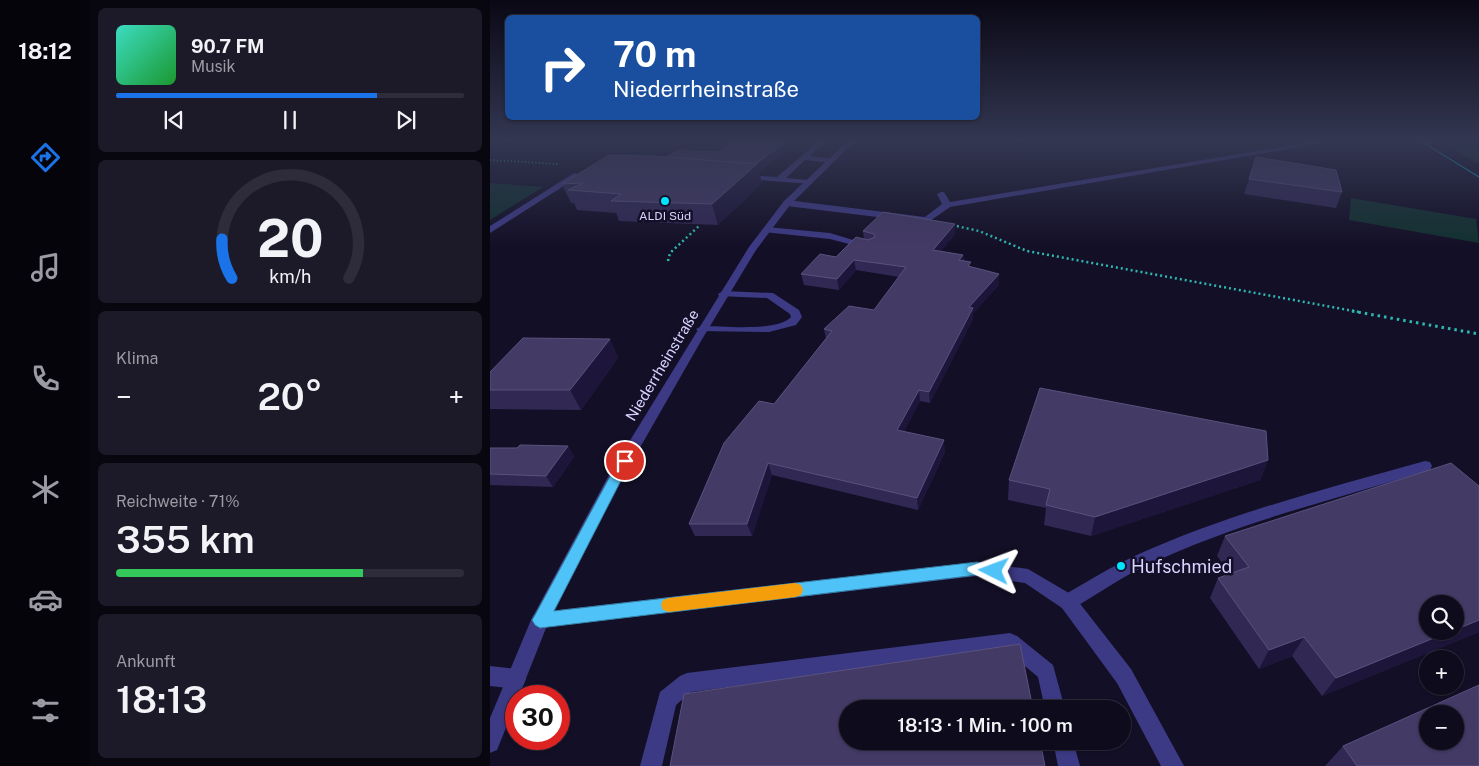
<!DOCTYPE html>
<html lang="de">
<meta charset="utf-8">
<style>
body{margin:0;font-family:"Public Sans",sans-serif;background:#1c1929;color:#f1f3f6;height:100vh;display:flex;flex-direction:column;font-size:19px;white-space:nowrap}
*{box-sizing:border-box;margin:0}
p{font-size:16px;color:#9b9ba3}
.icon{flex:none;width:28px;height:28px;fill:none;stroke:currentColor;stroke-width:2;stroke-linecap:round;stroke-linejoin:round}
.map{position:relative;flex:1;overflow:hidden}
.panel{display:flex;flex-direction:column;gap:8px;padding:8px;background:#08060f;width:400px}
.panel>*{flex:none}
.hud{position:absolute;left:15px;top:15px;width:475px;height:105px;border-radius:8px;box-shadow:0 1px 4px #0004,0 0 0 1px #2e2b3b;background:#1a4fa0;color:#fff;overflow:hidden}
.buttons{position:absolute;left:929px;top:595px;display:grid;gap:10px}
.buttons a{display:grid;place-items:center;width:45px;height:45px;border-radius:50%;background:#0e0b1c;box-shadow:0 1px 4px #0004,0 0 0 1px #2e2b3b;font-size:25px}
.speed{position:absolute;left:15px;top:685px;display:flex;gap:10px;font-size:25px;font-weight:700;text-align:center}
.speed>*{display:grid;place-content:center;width:65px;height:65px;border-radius:50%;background:#0e0b1c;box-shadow:0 1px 4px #0004,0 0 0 1px #2e2b3b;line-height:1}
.speed .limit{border:8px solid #d22;background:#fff;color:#111}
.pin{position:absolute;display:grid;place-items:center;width:42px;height:42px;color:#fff;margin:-21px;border:2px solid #fff;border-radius:50%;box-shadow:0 1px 5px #0007}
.me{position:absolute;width:55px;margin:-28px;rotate:273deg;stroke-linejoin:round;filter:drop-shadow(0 0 4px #0008)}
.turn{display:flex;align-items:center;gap:18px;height:105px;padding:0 25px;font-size:22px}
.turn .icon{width:65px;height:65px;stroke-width:2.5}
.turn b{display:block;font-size:35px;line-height:42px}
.big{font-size:38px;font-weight:600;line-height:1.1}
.panel .tile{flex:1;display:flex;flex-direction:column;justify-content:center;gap:8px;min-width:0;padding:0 18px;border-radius:8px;background:#1c1929}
.panel .dial{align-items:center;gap:0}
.dial svg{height:130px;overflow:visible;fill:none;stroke:#2e2b3b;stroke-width:7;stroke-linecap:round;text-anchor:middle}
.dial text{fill:#f1f3f6;stroke:none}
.song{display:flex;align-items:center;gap:15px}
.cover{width:60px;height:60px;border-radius:8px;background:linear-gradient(135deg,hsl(170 70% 55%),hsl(130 70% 35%))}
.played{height:5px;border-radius:2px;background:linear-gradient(90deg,#1a73e8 75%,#2e2b3b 75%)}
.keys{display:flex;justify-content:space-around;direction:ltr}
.heat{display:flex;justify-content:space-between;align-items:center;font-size:28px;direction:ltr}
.charge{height:8px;border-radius:4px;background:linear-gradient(90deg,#34c759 71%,#2e2b3b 0)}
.trip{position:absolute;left:349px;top:700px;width:292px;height:50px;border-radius:25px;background:#0e0b1c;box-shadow:0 1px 4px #0004,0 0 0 1px #2e2b3b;font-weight:600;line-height:50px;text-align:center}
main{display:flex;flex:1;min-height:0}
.menu{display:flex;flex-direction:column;width:90px;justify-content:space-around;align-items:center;background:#06040b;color:#9b9ba3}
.menu .icon{width:35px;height:35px}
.menu .current{color:#1a73e8}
.menu b{font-size:22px;color:#f1f3f6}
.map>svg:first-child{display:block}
</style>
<main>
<nav class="menu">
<b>18:12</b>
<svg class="icon current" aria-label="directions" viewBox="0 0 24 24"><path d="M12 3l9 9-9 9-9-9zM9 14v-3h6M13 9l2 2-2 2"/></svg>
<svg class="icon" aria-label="music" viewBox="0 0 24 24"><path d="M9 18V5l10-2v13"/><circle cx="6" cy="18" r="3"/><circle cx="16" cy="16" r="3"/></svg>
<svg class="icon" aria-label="phone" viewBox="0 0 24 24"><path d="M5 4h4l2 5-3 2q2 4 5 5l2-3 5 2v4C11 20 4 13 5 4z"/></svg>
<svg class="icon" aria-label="climate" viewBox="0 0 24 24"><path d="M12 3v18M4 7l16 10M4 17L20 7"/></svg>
<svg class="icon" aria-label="car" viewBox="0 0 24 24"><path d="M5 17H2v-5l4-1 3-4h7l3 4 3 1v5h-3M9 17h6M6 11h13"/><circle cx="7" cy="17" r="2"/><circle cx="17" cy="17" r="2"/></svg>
<svg class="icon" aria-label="filters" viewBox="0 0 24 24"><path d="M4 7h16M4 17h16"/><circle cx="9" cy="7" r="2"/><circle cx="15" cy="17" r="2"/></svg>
</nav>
<section class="panel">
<div class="tile">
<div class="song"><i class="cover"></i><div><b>90.7 FM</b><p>Musik</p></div></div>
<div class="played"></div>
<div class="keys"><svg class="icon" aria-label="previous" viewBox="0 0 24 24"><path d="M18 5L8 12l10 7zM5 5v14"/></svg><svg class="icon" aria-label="pause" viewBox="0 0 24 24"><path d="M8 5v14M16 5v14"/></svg><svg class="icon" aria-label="next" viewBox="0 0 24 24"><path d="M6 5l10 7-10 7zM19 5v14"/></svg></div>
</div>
<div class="tile dial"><svg viewBox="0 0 100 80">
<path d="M14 69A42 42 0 1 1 86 69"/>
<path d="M14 69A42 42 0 0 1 8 45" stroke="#1a73e8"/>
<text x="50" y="56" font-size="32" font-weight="700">20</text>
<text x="50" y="72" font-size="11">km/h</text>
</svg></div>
<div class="tile"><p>Klima</p>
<div class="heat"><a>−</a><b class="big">20°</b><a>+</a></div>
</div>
<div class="tile"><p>Reichweite · 71%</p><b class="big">355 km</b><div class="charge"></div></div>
<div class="tile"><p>Ankunft</p><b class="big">18:13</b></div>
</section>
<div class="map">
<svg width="989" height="766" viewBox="0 0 989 766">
<rect width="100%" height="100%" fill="#130f26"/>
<path fill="#12302f" d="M948 140 989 141V164Z
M0 183 53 187 0 220Z
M861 198 986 219 989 243 859 220Z"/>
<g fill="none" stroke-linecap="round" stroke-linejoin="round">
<path stroke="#2fb8b0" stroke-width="2" stroke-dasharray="1 2.5" stroke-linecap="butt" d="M0 160 69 164"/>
<path stroke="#2fb8b0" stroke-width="2.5" stroke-dasharray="2 3" stroke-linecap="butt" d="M462 225 489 231 537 251 869 312
M178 261 180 253 209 226"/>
<path stroke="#2fb8b0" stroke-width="3" stroke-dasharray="2.5 4" stroke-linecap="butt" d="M862 311 989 334"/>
<path fill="#3d3a85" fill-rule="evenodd" d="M330 140H337L320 156 343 159V163L315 160 296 178 318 180 322 182 321 184 254 179 250 177 254 175 287 177Z
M834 140H851L460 207 437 223 297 206 293 203 297 200 435 217 452 204 447 194 451 192H454L460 202Z
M84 173 91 175 0 233V226Z
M277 227 340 233 383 246 378 249 340 239 274 232 273 230Z
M233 291 283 293 309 310 312 317 306 325 279 332 208 331 206 329 212 326C233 326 287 332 301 317L300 314 277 298 229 296 228 294Z
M935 461 940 462 942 466 940 470C846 499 749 522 660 564 633 576 609 593 584 608L578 610 572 608 569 602 572 596C597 582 622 566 649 554 740 513 839 488 935 461Z
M520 633 527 636 563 665 575 709H555L548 677 517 651 201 692 186 705 172 766H150L170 692 190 676 197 673Z
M0 666 26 669 33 672 36 679 33 686 26 689 0 686Z
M563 741H583L590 766H568Z"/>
<path fill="#3d3a85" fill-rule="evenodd" d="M487 562 538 569 584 596 641 669 694 766H671L627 683 572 608 535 583 487 576 50 628 44 626 41 620 44 614 50 612Z"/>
<path fill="#3d3a85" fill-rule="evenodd" d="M359 140H366L300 205 266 250 211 341 132 479 58 623 29 696H26V703L7 750 0 753V718L41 620 120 473 259 247 294 201Z"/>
<path stroke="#00e5ff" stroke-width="1" d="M929 140 989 177"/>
</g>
<path fill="#312854" d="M303 143 304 146 269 172 272 183 228 225 129 221 126 213 87 210 84 203H81L72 184 177 157Z
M759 179 852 192 846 208 754 194Z
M373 231 465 234 451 251 473 255 474 261 481 267 509 274V285L483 313V319L440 403 430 401 414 431 455 452 428 510 282 475 262 536H205L199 524 284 404 336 339 334 329 384 310 409 277 366 270 349 290 314 285 311 274 346 257 374 240Z
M120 339 128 358 91 410 0 409V372Z
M78 446 84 457 63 487 0 485V448H27Z
M778 460 770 480 601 536 554 525 556 508 518 500 519 480Z
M989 486V632L832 696 802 656 769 669 720 598 728 578 741 574 727 556 735 536Z
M853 746 989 766H835Z"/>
<path fill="#1d163a" d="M298 140H307L303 143 304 146 269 172 272 183 228 225 222 204 265 165Z
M465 224V234L444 260 443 250Z
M473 255 474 265 469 260Z
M364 260 366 270 349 290 347 279Z
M509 274V285L483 313V319L440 403 439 392 479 307Z
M120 339 128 358 91 410 80 390Z
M429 390 430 401 409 442 407 430Z
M454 440 455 452 428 510 427 498Z
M78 446 84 457 63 487 56 476Z
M778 460 770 480 601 536 605 517Z
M278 463 282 475 262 536 257 524Z
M989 620V632L832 696 846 678 961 631H965V630Z
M814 637 802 656 769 669 779 650Z"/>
<path fill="#433a66" stroke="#5a527e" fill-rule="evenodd" d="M246 140H298L266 164 177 157 188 150 228 152Z
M119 155 162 156 267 164 222 204 121 201 131 194 78 190 93 183 72 184Z
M766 157 846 170 852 192 759 179Z
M393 212 465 224 443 250 473 255 469 260 481 262 478 266 509 274 479 307 483 308 439 392 429 390 407 430 454 440 427 498 278 463 257 524H199L234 443 269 401 284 404 342 331 334 329 359 306 384 310 416 267 364 260 347 279 311 274 330 254 346 257 366 237 378 240 385 237 384 234 373 231Z
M33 338 120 339 80 390H0V372Z
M550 388 776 431 778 460 605 517 556 505 560 489 519 480Z
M30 445 78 446 56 476 0 474V448H27Z
M961 463 989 486V620L965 630V604H938V631H961L846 678 814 637 779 650 728 578 759 567 735 536Z
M530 644 543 709H358V741H550L555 766H180L194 694Z
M989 685V766H867L853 746ZM938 714H965V741H938Z"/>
<linearGradient id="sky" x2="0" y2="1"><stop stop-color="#0a0815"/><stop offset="0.57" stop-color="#333752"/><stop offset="1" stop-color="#333752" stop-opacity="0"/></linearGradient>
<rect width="989" height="247" fill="url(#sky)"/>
<path fill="#4fc3f7" stroke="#337fa1" d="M135 456 141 461 64 611 487 562 509 566 512 571 509 576 504 578 487 575 50 628 45 625 42 620 45 615 130 458Z"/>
<path fill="#f59e0b" d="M305 583 311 585 313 590 311 595 305 597 179 612 173 610 171 605 173 600 179 598Z"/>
<g fill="#00e5ff" stroke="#130f26" stroke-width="2">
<circle cx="175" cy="201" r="5"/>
<circle cx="631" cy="566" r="5"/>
</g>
<g text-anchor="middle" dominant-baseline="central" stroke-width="5" stroke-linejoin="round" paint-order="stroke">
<g font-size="12" fill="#d9d4ff" stroke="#130f26">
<text x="175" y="216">ALDI Süd</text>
</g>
<g font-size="15" fill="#d9d4ff" stroke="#130f26">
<text transform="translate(172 365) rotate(-59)">Niederrheinstraße</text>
</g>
<g font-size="18" fill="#d9d4ff" stroke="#130f26" text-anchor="start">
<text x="641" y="566">Hufschmied</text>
</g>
</g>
</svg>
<div class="buttons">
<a><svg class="icon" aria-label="search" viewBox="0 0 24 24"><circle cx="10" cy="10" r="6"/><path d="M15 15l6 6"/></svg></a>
<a>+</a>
<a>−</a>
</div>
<div class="speed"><div class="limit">30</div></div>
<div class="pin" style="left:135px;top:461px;background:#d93025"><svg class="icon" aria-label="arrive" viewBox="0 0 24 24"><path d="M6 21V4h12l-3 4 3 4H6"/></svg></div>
<svg class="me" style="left:504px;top:571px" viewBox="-20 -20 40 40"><path d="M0-17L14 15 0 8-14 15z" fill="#4fc3f7" stroke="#fff" stroke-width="4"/></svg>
<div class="trip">18:13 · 1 Min. · 100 m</div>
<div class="hud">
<div class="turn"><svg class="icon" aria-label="right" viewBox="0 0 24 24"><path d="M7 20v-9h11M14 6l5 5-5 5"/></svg><div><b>70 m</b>Niederrheinstraße</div></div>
</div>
</div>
</main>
